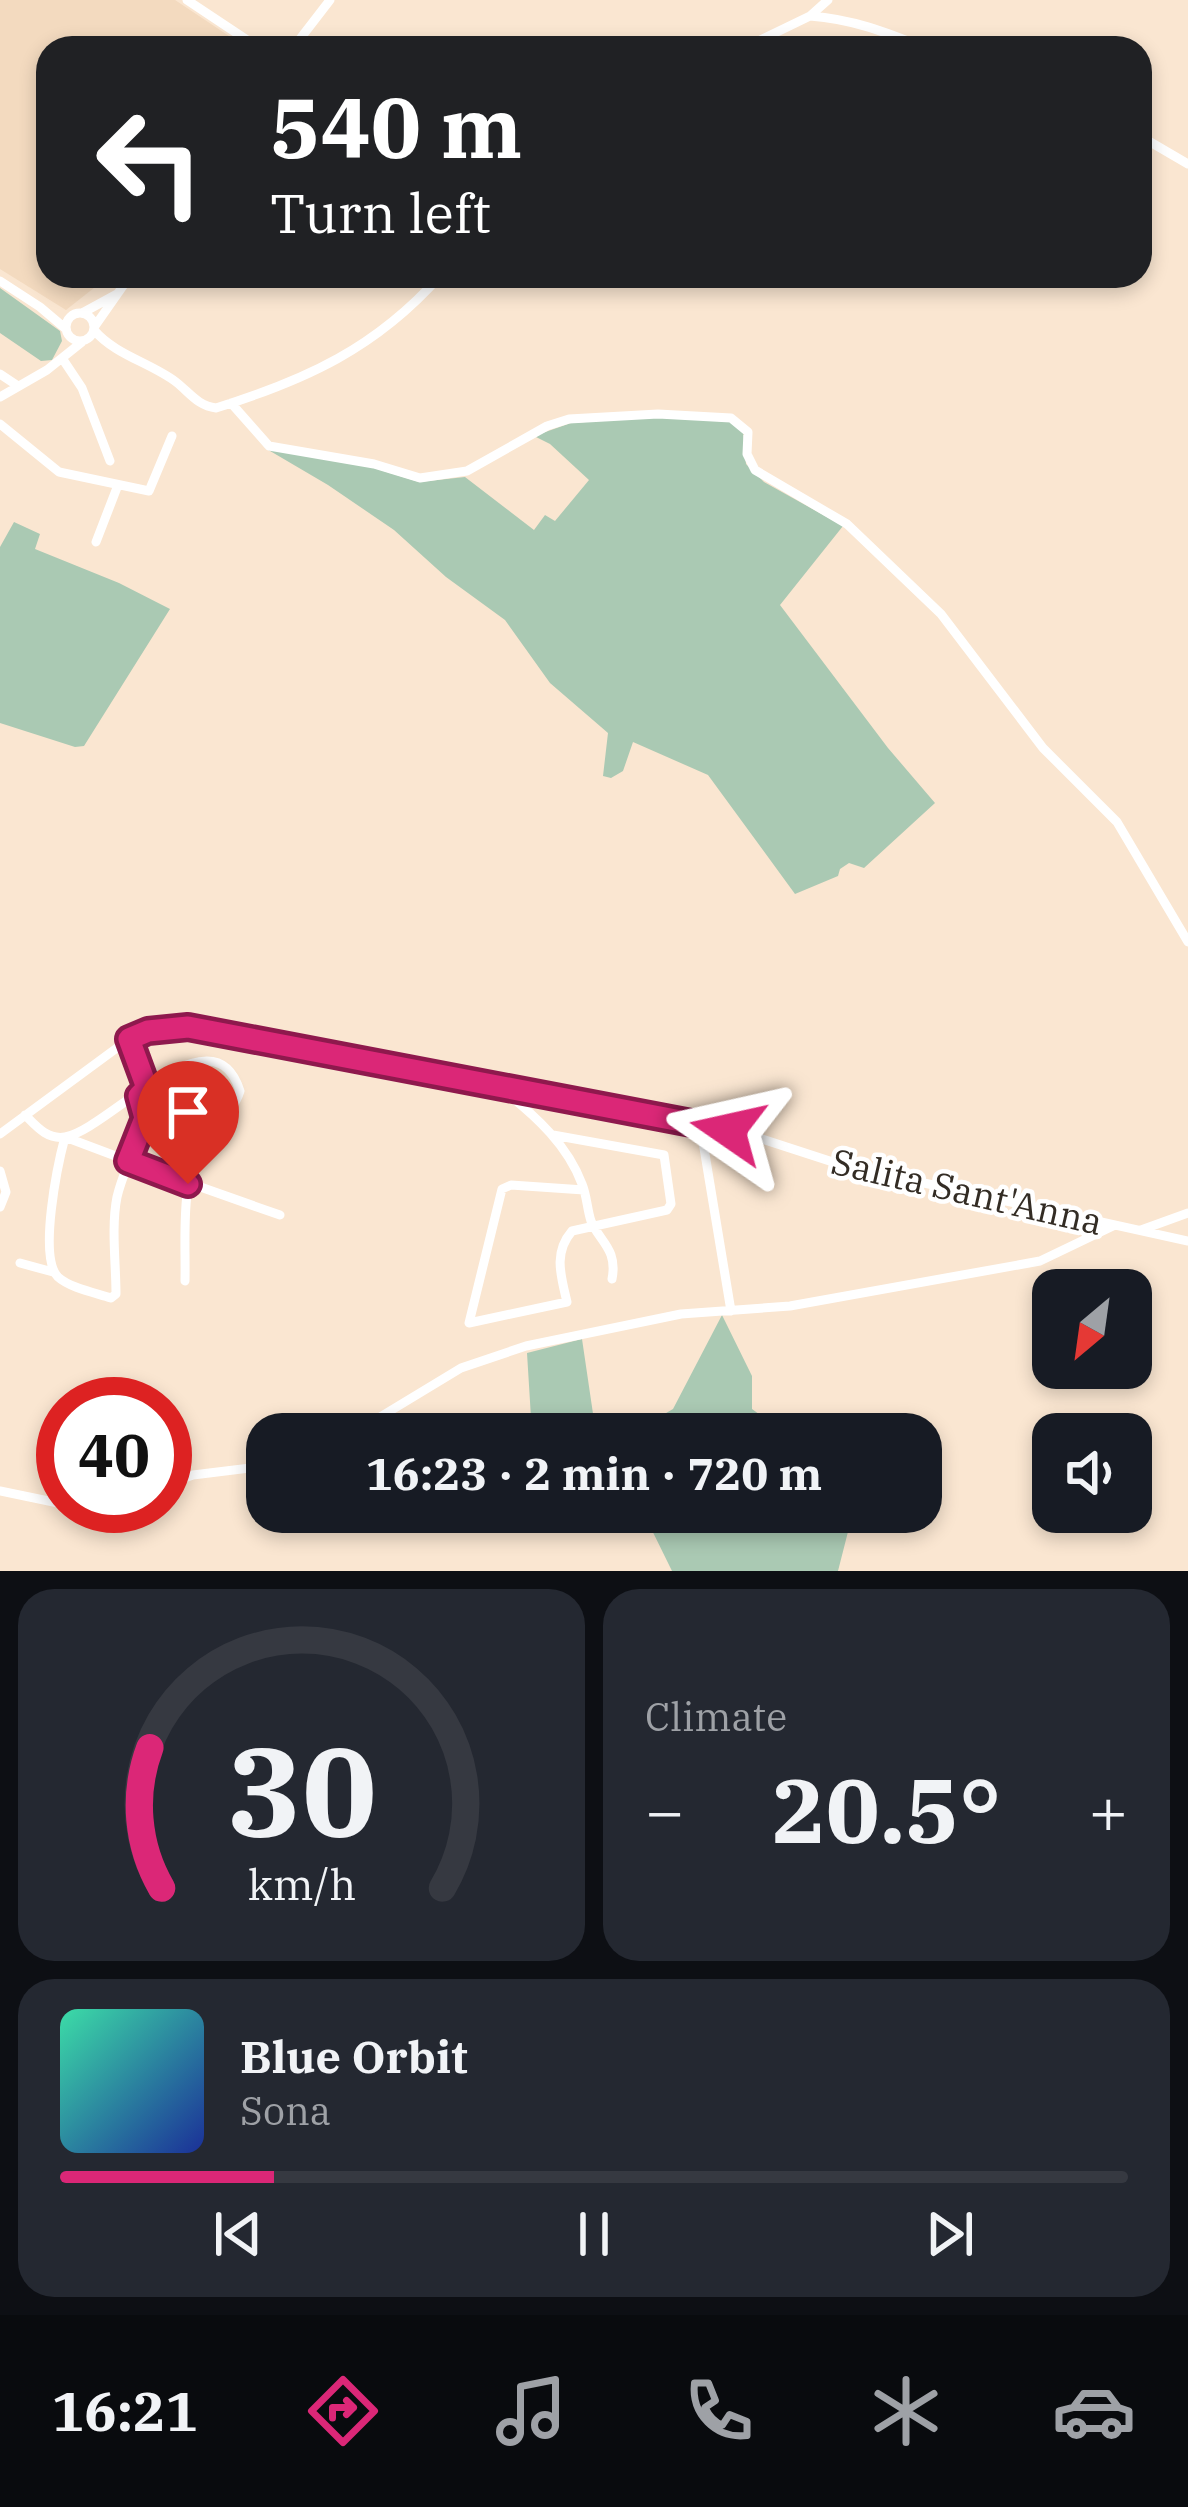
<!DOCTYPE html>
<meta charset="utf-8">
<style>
body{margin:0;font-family:"IBM Plex Serif",serif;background:#242831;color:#f1f3f6;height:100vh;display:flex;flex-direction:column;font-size:45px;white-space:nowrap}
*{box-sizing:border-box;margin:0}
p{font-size:39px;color:#9ea1a6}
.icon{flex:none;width:66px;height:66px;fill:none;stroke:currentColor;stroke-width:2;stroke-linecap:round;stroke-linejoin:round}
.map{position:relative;height:1571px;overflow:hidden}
.sheet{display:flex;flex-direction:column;gap:18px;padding:18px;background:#0d0f14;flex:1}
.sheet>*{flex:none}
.guide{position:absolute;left:36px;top:36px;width:1116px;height:252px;border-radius:36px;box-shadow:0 6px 18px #0003;background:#202124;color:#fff;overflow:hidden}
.needle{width:78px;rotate:209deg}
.fabs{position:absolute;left:1032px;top:1269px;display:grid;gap:24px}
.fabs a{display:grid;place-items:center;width:120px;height:120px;border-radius:24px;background:#171b24;box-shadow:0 6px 18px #0003;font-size:60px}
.speed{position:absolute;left:36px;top:1377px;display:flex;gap:24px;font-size:60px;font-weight:700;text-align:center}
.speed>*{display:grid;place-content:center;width:156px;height:156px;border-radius:50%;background:#171b24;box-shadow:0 6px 18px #0003;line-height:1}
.speed .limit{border:18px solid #d22;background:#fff;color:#111}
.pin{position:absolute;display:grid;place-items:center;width:102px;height:102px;color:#fff;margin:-123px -51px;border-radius:50% 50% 50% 0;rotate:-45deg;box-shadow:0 0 12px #0007}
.pin .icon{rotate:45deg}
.me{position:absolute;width:132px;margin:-66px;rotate:281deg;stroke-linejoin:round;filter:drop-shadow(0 0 9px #0008)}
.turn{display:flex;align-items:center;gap:42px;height:252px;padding:0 36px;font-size:54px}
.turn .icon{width:156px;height:156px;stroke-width:2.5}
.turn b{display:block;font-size:84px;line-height:102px}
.big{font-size:90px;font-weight:800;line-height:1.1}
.sheet .tile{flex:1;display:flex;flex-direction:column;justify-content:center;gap:18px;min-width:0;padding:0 42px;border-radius:36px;background:#242831}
.sheet .dial{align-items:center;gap:0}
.dial svg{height:312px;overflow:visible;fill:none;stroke:#363941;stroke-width:7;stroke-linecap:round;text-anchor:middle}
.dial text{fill:#f1f3f6;stroke:none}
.song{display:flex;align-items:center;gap:36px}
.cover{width:144px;height:144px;border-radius:18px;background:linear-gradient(135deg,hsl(160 70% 55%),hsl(230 70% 35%))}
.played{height:12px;border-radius:6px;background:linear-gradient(90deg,#db2777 20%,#363941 20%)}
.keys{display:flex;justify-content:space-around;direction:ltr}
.heat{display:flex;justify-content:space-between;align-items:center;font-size:66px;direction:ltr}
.sheet .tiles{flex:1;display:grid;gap:18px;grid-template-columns:1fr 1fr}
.tile:last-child{grid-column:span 2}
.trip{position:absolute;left:246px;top:1413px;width:696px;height:120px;border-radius:36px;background:#171b24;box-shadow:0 6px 18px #0003;font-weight:800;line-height:120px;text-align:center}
.dock{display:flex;height:192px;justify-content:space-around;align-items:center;background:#090b0e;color:#9ea1a6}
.dock .icon{width:84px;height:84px}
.dock .selected{color:#db2777}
.dock b{font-size:54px;color:#f1f3f6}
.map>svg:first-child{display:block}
</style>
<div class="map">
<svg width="1188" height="1571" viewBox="0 0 1188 1571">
<rect width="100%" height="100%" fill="#fae6d1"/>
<path fill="#f3dabf" d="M0 0H175L247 48H48V276H109L66 310 0 269Z"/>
<path fill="#aac9b3" d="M0 288 60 331 62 341 52 360 41 361 0 333Z
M659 417 730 422 743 430 746 464 764 482 843 526 780 605 888 748 935 803 864 868 849 863 840 869 838 876 795 894 708 775 633 742 623 771 611 778 603 776 608 733 550 683 505 620 446 577 394 530 328 485 265 448 374 468 419 482 465 477 534 530 545 515 555 521 589 480 550 444 534 436 571 423Z
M14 522 40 534 35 549 119 583 170 609 84 746 75 747 0 723V547Z
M722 1315 752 1376V1409L771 1423 767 1434H630L673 1409Z
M582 1339 596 1434H532L527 1353Z
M643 1512H850L851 1520 838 1571H672Z"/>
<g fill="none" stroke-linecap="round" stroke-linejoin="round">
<path stroke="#fff" stroke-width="9" d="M187 0 259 48
M810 16C852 19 886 32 925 48
M293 48 330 0
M744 48 810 16 828 0
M1140 136 1188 164
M0 281 40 307 66 329
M84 312 117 294
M66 327a14 14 0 1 1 28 0a14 14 0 1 1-28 0Z
M95 326 130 276
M94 330C115 355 151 363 176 382 190 393 198 406 216 408 306 380 376 348 440 276
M62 358 82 388 110 461
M0 374 18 386
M0 397 47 370 82 342
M231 403 269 446 374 464 420 478 467 471 547 426 569 419 658 414 731 418 748 432 747 454 755 470 847 524 941 614 1043 748 1117 822 1188 942
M0 424 59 472 149 491 172 436
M96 542 118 485
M129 1039 147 1088
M505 1092C537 1117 568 1146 582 1184 587 1196 587 1209 591 1221 599 1241 618 1249 612 1279
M139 1096C148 1132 125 1162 117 1197 111 1227 116 1264 116 1294L111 1298C96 1293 70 1288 58 1277 38 1257 58 1163 65 1137 136 1164 208 1190 280 1215
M25 1115C36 1126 47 1140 65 1137 108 1130 213 1005 240 1091 234 1111 217 1122 206 1138 179 1180 186 1234 185 1281
M700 1124 731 1311
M0 1134 129 1039 148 1031 188 1027 750 1135 842 1165 1188 1241
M553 1135 664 1155 671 1204 667 1210 572 1231C553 1253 561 1276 567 1302L469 1323 502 1189 511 1185 584 1190
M0 1171 6 1192 0 1207
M1141 1230 1188 1213
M20 1263 53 1272
M352 1434 461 1368 526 1346 681 1314 790 1306 1040 1261 1113 1226
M165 1485 193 1475 267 1466
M0 1491 63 1504"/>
</g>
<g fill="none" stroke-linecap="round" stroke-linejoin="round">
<g stroke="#8e194d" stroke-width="30">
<path id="route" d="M188 1184 128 1161 145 1118 139 1096 147 1088 129 1039 148 1031 188 1027 728 1130"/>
</g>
<use href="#route" stroke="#db2777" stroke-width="21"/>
</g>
<g text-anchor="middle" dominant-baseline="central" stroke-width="9" stroke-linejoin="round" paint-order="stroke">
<g font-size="36" fill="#332c24" stroke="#fff">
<text transform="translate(967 1191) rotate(13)">Salita Sant'Anna</text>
</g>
</g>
</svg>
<div class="fabs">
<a><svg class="needle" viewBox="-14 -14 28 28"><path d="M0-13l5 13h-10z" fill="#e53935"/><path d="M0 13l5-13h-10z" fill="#9ea1a6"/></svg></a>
<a><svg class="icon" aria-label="sound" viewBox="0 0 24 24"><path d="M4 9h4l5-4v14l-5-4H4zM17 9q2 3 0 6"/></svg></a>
</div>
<div class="speed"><div class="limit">40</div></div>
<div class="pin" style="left:188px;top:1184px;background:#d93025"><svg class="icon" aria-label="arrive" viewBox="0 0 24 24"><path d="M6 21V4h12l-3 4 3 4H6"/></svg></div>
<svg class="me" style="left:728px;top:1130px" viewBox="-20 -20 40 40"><path d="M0-17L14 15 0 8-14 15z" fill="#db2777" stroke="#fff" stroke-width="4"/></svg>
<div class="trip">16:23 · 2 min · 720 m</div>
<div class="guide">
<div class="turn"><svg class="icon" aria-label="left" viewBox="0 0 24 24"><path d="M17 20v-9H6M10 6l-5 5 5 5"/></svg><div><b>540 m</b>Turn left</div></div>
</div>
</div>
<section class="sheet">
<div class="tiles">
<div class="tile dial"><svg viewBox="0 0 100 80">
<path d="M14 69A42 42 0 1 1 86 69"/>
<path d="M14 69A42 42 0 0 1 11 33" stroke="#db2777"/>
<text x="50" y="56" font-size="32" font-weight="700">30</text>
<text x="50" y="72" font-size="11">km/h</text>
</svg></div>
<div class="tile"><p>Climate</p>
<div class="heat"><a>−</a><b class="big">20.5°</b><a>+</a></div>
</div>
<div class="tile">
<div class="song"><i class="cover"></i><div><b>Blue Orbit</b><p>Sona</p></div></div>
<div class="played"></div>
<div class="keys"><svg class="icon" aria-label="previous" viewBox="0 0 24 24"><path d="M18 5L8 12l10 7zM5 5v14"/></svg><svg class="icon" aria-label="pause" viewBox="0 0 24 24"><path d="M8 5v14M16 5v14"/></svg><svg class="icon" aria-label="next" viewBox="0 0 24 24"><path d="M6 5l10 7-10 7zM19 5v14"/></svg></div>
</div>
</div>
</section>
<nav class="dock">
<b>16:21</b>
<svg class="icon selected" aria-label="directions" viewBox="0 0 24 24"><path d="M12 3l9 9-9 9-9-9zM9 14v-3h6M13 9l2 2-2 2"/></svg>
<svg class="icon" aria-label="music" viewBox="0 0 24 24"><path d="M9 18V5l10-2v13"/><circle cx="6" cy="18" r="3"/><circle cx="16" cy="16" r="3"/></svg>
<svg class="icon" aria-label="phone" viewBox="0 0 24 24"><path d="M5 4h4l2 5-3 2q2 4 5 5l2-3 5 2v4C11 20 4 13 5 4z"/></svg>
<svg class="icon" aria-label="climate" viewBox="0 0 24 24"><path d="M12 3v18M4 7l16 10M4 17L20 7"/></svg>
<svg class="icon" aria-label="car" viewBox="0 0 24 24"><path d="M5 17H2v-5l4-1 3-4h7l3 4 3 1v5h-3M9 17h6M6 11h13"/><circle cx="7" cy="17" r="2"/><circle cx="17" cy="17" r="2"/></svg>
</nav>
